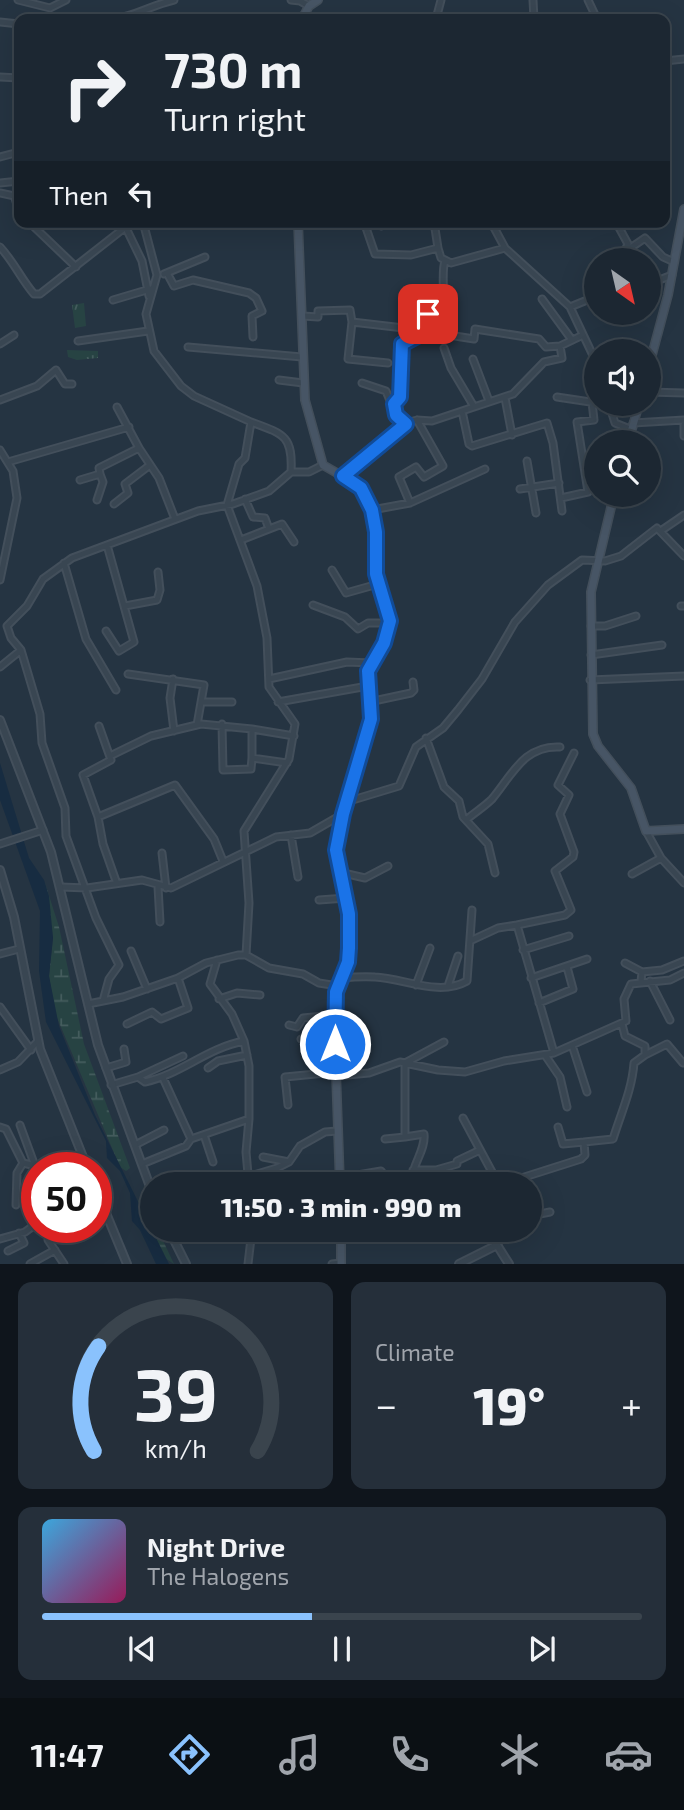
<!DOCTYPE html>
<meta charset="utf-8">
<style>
body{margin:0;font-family:"Exo 2",sans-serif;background:#252f3a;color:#f1f3f6;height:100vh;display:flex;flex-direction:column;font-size:26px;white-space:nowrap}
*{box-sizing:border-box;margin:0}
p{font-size:23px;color:#a0a5ac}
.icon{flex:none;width:38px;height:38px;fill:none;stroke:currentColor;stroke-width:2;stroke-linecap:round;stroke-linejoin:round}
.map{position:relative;height:1264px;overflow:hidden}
.sheet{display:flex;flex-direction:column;gap:18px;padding:18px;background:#0f151c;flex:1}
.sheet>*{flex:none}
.hud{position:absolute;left:14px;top:14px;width:656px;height:214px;border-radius:14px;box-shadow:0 7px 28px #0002,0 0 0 2px #3a444d;background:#1c2732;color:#f1f3f6;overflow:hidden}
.needle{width:46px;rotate:146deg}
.tools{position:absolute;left:584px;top:248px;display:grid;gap:14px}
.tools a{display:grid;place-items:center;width:77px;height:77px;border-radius:50%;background:#1c2732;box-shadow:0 7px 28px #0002,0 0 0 2px #3a444d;font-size:35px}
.speed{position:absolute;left:21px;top:1152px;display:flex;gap:14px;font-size:35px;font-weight:700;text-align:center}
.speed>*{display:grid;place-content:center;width:91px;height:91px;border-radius:50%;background:#1c2732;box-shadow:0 7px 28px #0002,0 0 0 2px #3a444d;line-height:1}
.speed .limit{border:10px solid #d22;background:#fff;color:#111}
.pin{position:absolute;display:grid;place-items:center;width:60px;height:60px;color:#fff;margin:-30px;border-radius:14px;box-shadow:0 4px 10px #0006}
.me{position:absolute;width:77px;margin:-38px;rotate:0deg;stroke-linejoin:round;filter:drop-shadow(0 0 5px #0008)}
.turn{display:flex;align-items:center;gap:24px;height:147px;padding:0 35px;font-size:32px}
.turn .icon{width:91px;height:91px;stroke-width:2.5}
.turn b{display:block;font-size:49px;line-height:60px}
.then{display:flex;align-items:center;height:66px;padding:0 35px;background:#0003;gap:14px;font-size:26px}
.big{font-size:52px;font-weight:800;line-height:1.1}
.sheet .widget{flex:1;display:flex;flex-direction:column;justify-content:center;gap:10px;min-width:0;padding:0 24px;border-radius:14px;background:#252f3a}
.sheet .dial{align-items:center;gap:0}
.dial svg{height:182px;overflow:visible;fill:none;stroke:#3a444d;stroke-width:7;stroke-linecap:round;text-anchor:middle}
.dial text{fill:#f1f3f6;stroke:none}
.song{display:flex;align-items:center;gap:21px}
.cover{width:84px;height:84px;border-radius:10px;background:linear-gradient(135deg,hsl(200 70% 55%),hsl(330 70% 35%))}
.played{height:7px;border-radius:4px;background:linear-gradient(90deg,#8ac2fd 45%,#3a444d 45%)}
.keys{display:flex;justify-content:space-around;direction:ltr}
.heat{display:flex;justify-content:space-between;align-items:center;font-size:38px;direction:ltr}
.sheet .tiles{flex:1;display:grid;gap:18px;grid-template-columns:1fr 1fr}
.widget:last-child{grid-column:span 2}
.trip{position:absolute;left:140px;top:1172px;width:402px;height:70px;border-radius:35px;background:#1c2732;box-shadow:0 7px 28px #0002,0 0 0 2px #3a444d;font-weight:800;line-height:70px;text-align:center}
.dock{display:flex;height:112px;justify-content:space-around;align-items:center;background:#0b1014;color:#a0a5ac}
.dock .icon{width:49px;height:49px}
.dock .active{color:#8ac2fd}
.dock b{font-size:32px;color:#f1f3f6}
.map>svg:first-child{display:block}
</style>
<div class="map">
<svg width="684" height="1264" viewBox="0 0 684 1264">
<defs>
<pattern id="grass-tufts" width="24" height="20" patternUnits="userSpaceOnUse" patternTransform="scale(1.75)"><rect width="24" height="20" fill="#274343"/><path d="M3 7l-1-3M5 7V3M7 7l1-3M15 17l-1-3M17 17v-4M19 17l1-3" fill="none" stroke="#445c5d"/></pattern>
<pattern id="wetland-marsh" width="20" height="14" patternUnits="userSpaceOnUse" patternTransform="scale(1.75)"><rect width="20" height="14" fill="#274343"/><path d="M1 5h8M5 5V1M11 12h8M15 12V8" fill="none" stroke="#445c5d"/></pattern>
</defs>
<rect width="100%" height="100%" fill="#253442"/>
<path fill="url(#grass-tufts)" d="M84 303 86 326 75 328 72 305Z
M67 350 98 351V358L77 360 68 357Z"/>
<path fill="url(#wetland-marsh)" d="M45 883 59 927 84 1044 130 1168 126 1171 120 1167 55 1013 49 976 53 938Z
M141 1199 152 1219V1230H158L174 1264 165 1258 138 1201Z"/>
<path fill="#172c41" d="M0 763 29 858 44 880 49 896 53 938 49 976 59 1026 95 1115 169 1264H156L140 1230 132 1221 130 1193 120 1171 107 1158 106 1141 46 1022 39 971 40 911 0 800Z"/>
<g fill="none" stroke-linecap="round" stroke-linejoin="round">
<g stroke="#434f5b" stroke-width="9">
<path id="minor" d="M18 0 50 8 66 0
M291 0 300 1 309 6
M533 0 534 19
M588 0 597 19
M114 19C135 16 152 5 174 0
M436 19 441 0
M0 22 19 24
M665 61 684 59
M0 77 19 78
M0 157 19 152
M0 183 19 181
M0 193 19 197
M15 198 19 212
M29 222 76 267
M143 222 157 275 146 314 154 351 181 386 194 396 251 422 245 458 239 464 227 505 257 586 267 638 269 687 295 724 289 759 244 831 249 903 246 955
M364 222 375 254 411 255 438 248 441 258 451 263 505 248
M423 222H427
M434 222 438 248
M491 222 505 248 570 307 597 364
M616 222 628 244 620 261
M125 226 142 261 149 296
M381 226 392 222
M0 247C14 262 21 279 34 294H40L132 222
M626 251 645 238 663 257 674 262
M167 273 174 286 193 280 249 293 256 298 262 311 252 316 253 337
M164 274 205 257
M649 284 672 275
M542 299 572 340
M113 300 150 289
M570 307 597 296
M303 316 318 317V311L350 310 352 322 348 359 388 363
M352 322 421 330
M455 336 474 339 475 329 539 339 546 347 560 346
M78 341 148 331
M0 344 14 335
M188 347 302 357
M444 348 451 368 473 405
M473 359 489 401
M279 380 303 383
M362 383 386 391 396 415 406 423
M649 392 684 393
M557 397 597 403
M505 398 512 435
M0 400 37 386 56 370 65 384H72
M394 404 400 397 402 344C426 335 422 308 443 308 445 295 441 271 445 261
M609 404 615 423 630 429
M117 407 139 448
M462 411 469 444 472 446 547 423 553 443 562 511
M251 422C284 434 293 436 291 472
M633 423 684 420
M684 425V436
M0 450 13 471 17 498 0 580
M527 461 536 513
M8 462 129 427
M343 476 406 423 417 420 432 421 513 394 544 362 562 358 560 346 583 335
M80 480 100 474 99 468 139 448 159 478 175 519
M520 489 559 483
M561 498 588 492 577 422 594 420 592 402
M245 499 253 517 265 518 269 529
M97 500 103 482 100 474
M410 503 399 477 416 467 424 477 443 466 417 420
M114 504 128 493 125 484 150 465
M372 510 410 503 485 469
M662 530 684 515
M241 540 282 524 294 542
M64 563 86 639 116 690
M332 570 346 593 378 584
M313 605 345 617 358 629 368 623H389
M125 606 157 600 160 590 158 572
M681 606H684
M591 626H605L636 616
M106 631 119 651 134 642 107 545
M21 650 40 714 42 743 65 808 66 836 96 918 119 965 109 979 103 1001
M591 655 662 645
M0 667 21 650 11 638 7 626 27 606 43 579 72 558 198 511 233 504 269 491 291 472H309L323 465
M128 674 204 685 197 725
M173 679 170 698 174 731
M269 679 347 662 371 663
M590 680 684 676
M203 702H232
M278 702 368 686
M369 702 411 693 414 690 413 682
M222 724 223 770 251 769 252 758
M99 726 111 760 83 775 98 817 175 785 214 839 223 861
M426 738 444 787 459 801 463 817 488 844 495 873
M110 756 151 736 201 724 252 729
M287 763 252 758V729L294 736
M346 802 399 786 416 747 443 728 458 710 482 679 515 622 548 585 582 560 605 561 621 556 657 528 684 556
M98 817 103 844 116 881
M466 820C474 813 484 807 492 799 512 775 524 745 560 747
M646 831 661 858 684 883
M291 835 298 877
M0 844 43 830
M162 853 166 888
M339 872 365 878 388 866
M632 874 661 858
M61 887 87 888 142 880 171 888 276 837 310 833 343 814
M158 887 160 922
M319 900 346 898
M517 925 565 915 571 910 555 871 573 857 574 852 560 814 569 795 558 785 574 753
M470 941 498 928 517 925 554 1053
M523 950 569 936
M131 951 147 989
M0 954 19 949
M217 960 210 984 232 1014 244 1041 249 1066V1119L246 1152 249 1185
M625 963 642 972
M341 978C352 977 364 976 375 977 404 978 439 997 467 981L472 910
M531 978 587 959
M641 981 642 972 662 970 684 961
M650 981 670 1020
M416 985 430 948
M448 986 458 956
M219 999 237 993 260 995
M539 1003 573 989 567 967
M88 1004 123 997 178 978 206 963 238 955H246L269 968 303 974 319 983 338 986
M0 1007 31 1050
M127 1024 152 1012 161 1019 188 1008 178 978
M622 1024 625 1036 645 1046V1055L667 1044 683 1063
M289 1025 297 1027 303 1018 334 1015
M301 1039 335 1044
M572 1045 587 1092
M545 1055 560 1077 567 1107
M106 1068 126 1062 124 1049
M208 1068 218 1061 247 1055
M0 1070 18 1062 38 1041
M336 1076 369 1073 400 1062 438 1070 465 1072 504 1061 554 1053 626 1021 624 999 631 984 670 980 684 973
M138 1077 183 1056
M163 1078 191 1139 249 1119
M111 1085 138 1077 145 1082C181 1074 207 1048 244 1041
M288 1105 285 1077 336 1072
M463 1118 499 1185
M20 1125 35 1166
M0 1127 6 1129 23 1163 40 1167
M558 1127 563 1144 584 1142
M204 1135 213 1162
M385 1139 405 1137
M135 1145 164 1130
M263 1157 289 1162
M142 1164 186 1146 191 1139
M413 1170H436L457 1164V1161L480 1150
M340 1178 381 1171 387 1179 411 1180
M221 1185 277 1168 289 1162 300 1146 325 1132 337 1131
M412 1185C410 1166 426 1151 424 1134L405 1137V1063L444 1042
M513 1185 515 1180 581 1159 585 1155 584 1142 613 1139C621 1113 632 1090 634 1063L645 1055
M16 1205 17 1173 23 1163
M96 1216 104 1208
M530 1216 550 1212
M80 1227H87
M341 1231 375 1230
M0 1239 25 1232 36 1224 37 1212
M497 1245 506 1230
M8 1251 24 1243 19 1233
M30 1264 55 1250
M64 1264 48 1240 69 1227
M248 1264 252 1230
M332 1264 341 1263"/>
</g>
<g stroke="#434f5b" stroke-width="10">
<path id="tertiary" d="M0 720 51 852 98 1045 152 1192
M0 870 14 917 40 1049 87 1167
M96 1189 127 1264
M169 1230 186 1264
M459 1264 497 1245 509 1264"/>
</g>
<g stroke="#434f5b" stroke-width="10">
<path id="secondary" d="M302 19 309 6 318 0
M298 222 305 400 323 465 356 484 370 503 376 532V574L390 621 384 643 368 671 371 720 343 814 336 850 350 914 349 948 348 962 336 992 334 1015 340 1185
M649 366 668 295 684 209
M628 443 639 404
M614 495 591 592 593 734 598 746 631 788 646 831 684 829
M341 1230V1264"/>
</g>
<use href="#minor" stroke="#394652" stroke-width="5"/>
<use href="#tertiary" stroke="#394652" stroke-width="6"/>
<use href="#secondary" stroke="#475565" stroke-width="7"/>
</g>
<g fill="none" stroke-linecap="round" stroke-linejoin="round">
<g stroke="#114b97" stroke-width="18">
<path id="route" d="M335 1044 336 992 348 962 349 948V914L336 850 343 814 371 719 368 671 384 643 390 621 376 574V532L372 510 361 488 343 476 406 424 396 415 394 404 400 397 402 344 419 335 428 314"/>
</g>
<use href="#route" stroke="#1a73e8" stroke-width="12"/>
</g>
</svg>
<div class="tools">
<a><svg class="needle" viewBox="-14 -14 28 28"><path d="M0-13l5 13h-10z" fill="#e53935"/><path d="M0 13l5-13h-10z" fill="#a0a5ac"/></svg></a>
<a><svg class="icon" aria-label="sound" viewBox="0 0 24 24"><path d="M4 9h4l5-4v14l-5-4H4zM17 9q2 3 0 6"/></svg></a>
<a><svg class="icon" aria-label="search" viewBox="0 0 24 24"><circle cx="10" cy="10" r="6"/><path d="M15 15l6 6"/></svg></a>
</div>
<div class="speed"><div class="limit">50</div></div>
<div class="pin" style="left:428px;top:314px;background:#d93025"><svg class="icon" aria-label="arrive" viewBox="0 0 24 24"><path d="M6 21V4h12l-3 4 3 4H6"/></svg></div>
<svg class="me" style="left:335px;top:1044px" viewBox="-20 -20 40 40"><circle r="17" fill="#1a73e8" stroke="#fff" stroke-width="3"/><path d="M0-11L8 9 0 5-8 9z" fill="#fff"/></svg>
<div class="trip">11:50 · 3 min · 990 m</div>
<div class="hud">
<div class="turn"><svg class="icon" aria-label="right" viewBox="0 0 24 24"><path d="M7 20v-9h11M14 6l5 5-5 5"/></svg><div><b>730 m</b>Turn right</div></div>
<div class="then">Then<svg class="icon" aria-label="left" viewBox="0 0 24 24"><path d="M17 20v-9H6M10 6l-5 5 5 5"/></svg></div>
</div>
</div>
<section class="sheet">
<div class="tiles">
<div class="widget dial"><svg viewBox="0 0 100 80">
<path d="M14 69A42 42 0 1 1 86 69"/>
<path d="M14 69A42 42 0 0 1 16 23" stroke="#8ac2fd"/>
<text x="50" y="56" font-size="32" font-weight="700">39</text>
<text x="50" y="72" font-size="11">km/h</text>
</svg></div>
<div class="widget"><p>Climate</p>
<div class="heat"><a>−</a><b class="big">19°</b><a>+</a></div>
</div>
<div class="widget">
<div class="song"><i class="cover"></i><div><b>Night Drive</b><p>The Halogens</p></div></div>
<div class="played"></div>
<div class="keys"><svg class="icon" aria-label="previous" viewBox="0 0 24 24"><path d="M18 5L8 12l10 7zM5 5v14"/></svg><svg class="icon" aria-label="pause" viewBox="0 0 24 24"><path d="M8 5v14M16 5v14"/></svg><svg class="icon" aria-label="next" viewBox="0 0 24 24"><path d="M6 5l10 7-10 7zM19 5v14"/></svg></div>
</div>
</div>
</section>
<nav class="dock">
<b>11:47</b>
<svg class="icon active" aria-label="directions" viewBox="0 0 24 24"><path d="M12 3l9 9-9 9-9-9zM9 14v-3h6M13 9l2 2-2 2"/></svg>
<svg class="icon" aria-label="music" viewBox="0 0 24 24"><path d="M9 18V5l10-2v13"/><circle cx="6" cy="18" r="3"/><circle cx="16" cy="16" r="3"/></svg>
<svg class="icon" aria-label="phone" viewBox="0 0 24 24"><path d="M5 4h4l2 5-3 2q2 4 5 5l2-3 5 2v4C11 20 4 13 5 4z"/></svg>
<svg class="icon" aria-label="climate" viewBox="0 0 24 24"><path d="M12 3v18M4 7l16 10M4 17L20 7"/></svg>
<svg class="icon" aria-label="car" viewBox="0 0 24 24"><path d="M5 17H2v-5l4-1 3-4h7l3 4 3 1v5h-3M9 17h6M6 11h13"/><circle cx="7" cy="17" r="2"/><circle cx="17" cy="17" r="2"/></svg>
</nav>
